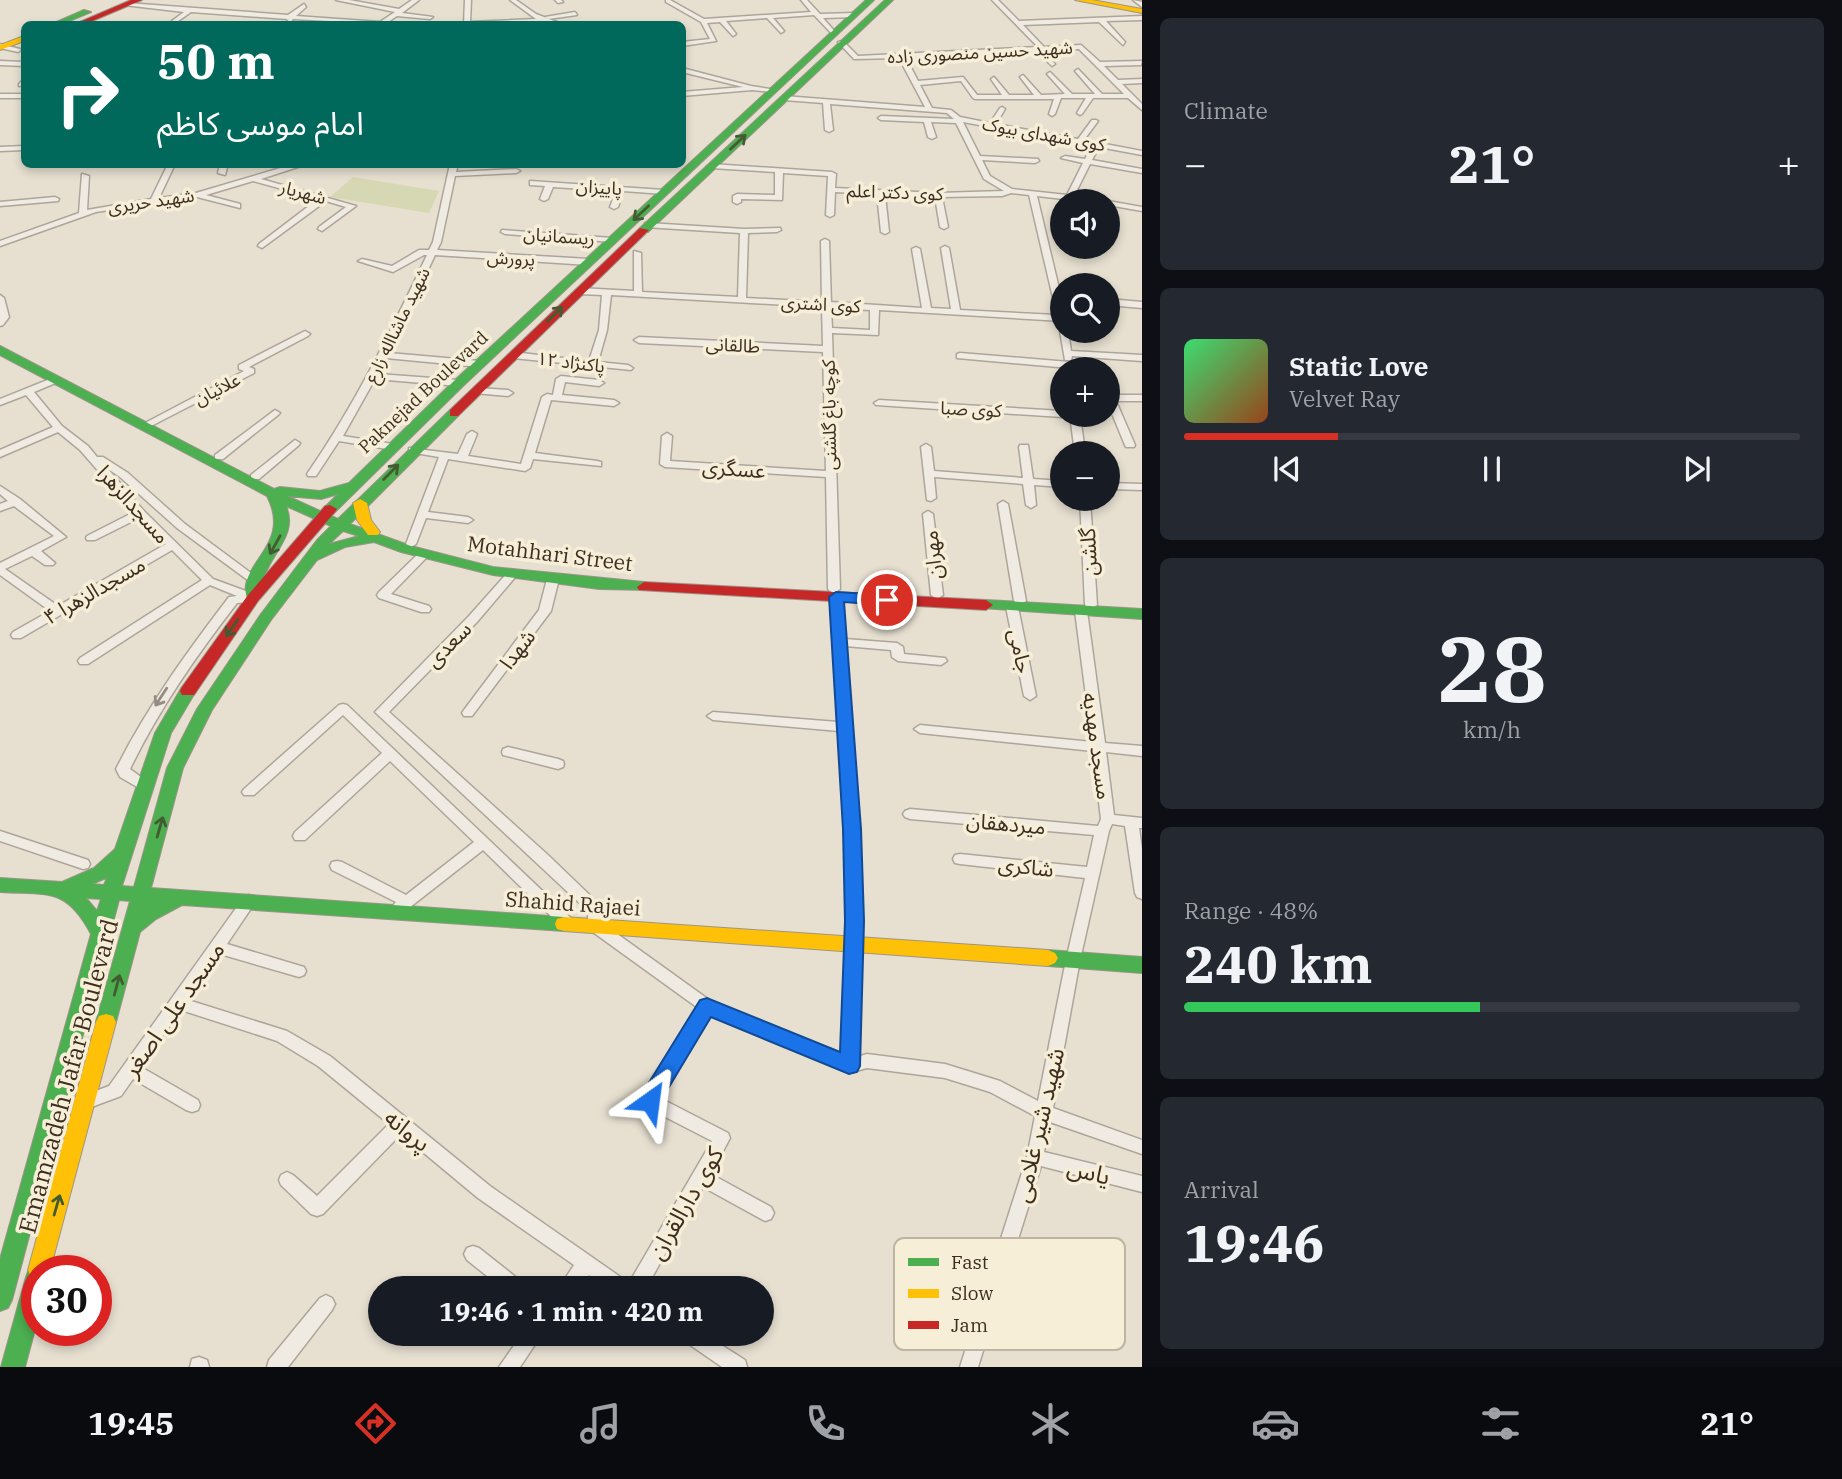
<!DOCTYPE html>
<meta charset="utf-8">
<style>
body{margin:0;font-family:"IBM Plex Serif","Noto Sans Arabic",serif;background:#242831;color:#f1f3f6;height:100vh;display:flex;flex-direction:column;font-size:26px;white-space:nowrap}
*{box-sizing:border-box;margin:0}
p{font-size:23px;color:#9ea1a6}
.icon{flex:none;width:38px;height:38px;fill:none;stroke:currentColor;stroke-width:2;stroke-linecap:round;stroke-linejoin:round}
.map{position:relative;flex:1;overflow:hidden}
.details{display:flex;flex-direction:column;gap:18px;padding:18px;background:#0d0f14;width:700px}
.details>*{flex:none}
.hud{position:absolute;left:21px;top:21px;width:665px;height:147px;border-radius:10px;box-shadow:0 4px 10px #0003;background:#00695c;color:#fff;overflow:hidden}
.fabs{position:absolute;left:1050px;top:189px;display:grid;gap:14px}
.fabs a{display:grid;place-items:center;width:70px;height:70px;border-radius:50%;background:#171b24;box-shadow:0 4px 10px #0003;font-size:35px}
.speed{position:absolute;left:21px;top:1255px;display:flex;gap:14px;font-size:35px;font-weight:700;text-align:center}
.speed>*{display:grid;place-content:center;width:91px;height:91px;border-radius:50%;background:#171b24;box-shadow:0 4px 10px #0003;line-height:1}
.speed .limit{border:10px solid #d22;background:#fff;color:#111}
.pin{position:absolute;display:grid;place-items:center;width:60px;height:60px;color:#fff;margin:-30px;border:4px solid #fff;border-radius:50%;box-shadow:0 2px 7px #0007}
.me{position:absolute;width:77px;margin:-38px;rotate:31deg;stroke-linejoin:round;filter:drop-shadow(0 0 5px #0008)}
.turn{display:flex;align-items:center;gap:24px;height:147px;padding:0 21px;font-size:32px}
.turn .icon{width:91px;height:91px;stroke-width:2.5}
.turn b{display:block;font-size:49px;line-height:60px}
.big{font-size:52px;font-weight:800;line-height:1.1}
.details .card{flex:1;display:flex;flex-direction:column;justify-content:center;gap:10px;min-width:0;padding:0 24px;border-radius:10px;background:#242831}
.details .dial{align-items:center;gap:0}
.dial b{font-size:91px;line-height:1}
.song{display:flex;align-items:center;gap:21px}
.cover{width:84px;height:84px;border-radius:10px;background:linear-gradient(135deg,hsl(140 70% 55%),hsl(20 70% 35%))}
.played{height:7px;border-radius:4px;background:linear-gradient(90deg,#d93025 25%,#363941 25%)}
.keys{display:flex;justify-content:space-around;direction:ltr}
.heat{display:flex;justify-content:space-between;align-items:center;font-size:38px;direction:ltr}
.charge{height:10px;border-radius:5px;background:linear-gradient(90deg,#34c759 48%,#363941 0)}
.trip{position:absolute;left:368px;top:1276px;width:406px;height:70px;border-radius:35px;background:#171b24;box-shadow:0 4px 10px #0003;font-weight:800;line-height:70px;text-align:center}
.tabs{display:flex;height:112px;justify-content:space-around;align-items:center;background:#090b0e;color:#9ea1a6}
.tabs .icon{width:49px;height:49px}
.tabs .on{color:#d93025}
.tabs b{font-size:32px;color:#f1f3f6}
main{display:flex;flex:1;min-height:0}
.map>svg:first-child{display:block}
</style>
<main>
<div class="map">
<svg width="1142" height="1367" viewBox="0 0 1142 1367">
<rect width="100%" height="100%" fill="#e7e0d1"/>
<path fill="#d6d7b3" d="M353 177 439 191 429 213 330 197Z"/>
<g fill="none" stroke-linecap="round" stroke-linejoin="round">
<g stroke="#ada599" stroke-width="3">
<path id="street" d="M336 0H349L399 9 412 0H419L402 13 433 17 430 19 397 16 385 24 293 19 290 23 287 19 191 12 174 24 172 21 184 12 124 5 127 3 288 15 304 4 306 7 296 16 380 22 395 12Z
M465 0H471L470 22 536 19 510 0H516L536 14 562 24H552L543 22 464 24Z
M555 0H561L563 2 558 3Z
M666 0H670L704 19 811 12 801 0H807L820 14 854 13 857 15 854 17 823 18 837 34 834 36 814 15 773 18 784 31 781 33 767 18 726 21 736 34 733 36 720 22 707 23 716 41 682 46V42L710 39 701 22 666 2Z
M992 0H998L1019 21 1142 16V20L1106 21 1125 42 1123 45 1099 22 1023 25 1044 47 1081 45 1100 62 1142 61 1141 65 1104 66 1118 80 1142 79V83L1122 84 1142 104V110L1128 98H1093L1082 114 1080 115 1077 113 1086 98H1061L1055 114 1052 116 1049 114 1054 99H975L973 98 961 81 920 85 932 108 951 110 960 117 990 123 1000 108 1002 107 1005 109 996 124 1078 139 1092 120H1096L1098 121 1084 140 1142 151V155L1099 147 1092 160 1142 169V173L1090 164 1074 196 1099 199 1103 201H1081L1037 196 1062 301V321L879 310 878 335 832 333 840 589 834 593 830 591 828 589 826 477 665 467 660 464 662 436 667 433 672 436 670 461 826 471 823 352 639 343 634 340 639 337 823 346 822 307 611 295 607 330 598 362 628 365 633 368 631 370 513 358 508 355 513 352 589 361 599 330 602 295 579 294 575 291 579 288 634 291V251L641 253 642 292 738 297 740 233 645 227V223H648L744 229 780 228 781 230 777 232 748 233 746 298 822 302 821 241 825 239 829 241 831 302 922 308 912 249 916 247 920 249 931 308 951 309 941 248 945 246 949 248 960 310 1057 315 1029 195 1011 193 1002 196 942 197 948 227 944 229 940 227 935 197 885 195 889 232 885 234 881 232 877 194 835 192 834 215 830 217 826 215 828 176 783 173 782 200 741 199V202L737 204 733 202V196L737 194 775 195V172L711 168 707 166 711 164 832 172 836 174 835 188 938 193 1004 191 984 179 956 123 931 122 936 137 932 139 928 137 924 122 881 120 878 118 881 116 954 119 947 113 830 104 833 130 829 132 825 130 823 103 784 100 781 98 784 96 925 107 899 58 854 59 838 42 843 41 858 56 1038 47ZM1079 49 1124 94H1102L1078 69 1075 71 1095 94H1072L1050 72 1047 74 1065 94 1041 95 1023 75 1020 77 1034 95H1009L994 77 991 79 1002 95H977L963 77 918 81 906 58 1036 51 1052 66 1055 64 1042 51ZM963 122 1092 146 1085 159 1065 156 1061 158 1083 163 1067 195 1012 189 990 176 982 160 1035 163 1039 161 1038 159 980 156ZM831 308 870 310V330L832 328Z
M1133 0 1142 2V7Z
M575 12 577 15 548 19 545 17Z
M0 44 20 49 21 50 18 52 0 48Z
M0 61 24 62V66L0 65Z
M682 68 751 86 776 90 773 92 752 90 682 96V92L743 87 682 72Z
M24 79V85L19 86V84Z
M0 94H24V98H0Z
M24 146V150L0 151V147Z
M168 164H175L159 198 196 193 294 164H307L261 179 356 206 322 231 318 229 319 227 346 207 326 201 262 248 258 246 259 244 318 199 253 181 206 195 240 204V208L197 197 96 212 0 246V241L79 213 82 174 89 176 87 210 151 199Z
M220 164H228L225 175 218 173Z
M450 164H458L456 172 516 169 520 171 516 173 455 176 441 242 437 250 589 259 593 262 589 265 435 255 389 353 480 361 485 364 480 367 386 358 378 374 459 380 464 383 459 386 375 379 343 436 393 444 398 447 393 450 339 441 316 476H308L307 474C355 405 391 331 427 255H424L393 272 358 261 362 259 392 266 419 250H429L433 242Z
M530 181 664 190 668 192 664 194 623 191 618 207 614 209 610 207 616 191 553 187 548 199 544 201 540 199 545 186 530 185Z
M55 197 59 199 58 201 0 206V202Z
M1106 201H1108L1142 207V211L1108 205V201Z
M502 230 613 238 617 240 613 242 505 234 501 232Z
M0 295 4 298 9 317 3 325 0 326Z
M1108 299 1142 302V308L1108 305Z
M1062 329V331H1068L1071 351 1142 355V361L1072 356 1071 360H1065L1060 331Z
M305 331 310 334 308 336 249 367 254 369V373L153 425 150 426 145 423 244 371 239 369V365Z
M960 353 1069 362 1074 365 1069 368 957 358V354Z
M561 376 599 380 604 383 599 386 565 382 562 395 614 400 619 403 614 406 551 400 535 453 597 461 601 462V466L533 459 530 468 525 471 448 459 428 512 468 517 473 520 468 523 426 518 416 544 411 547 407 546 406 544 439 457 409 452V448L458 454 467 434 472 431 477 434 468 456 521 464 542 397 547 394 553 395 556 379Z
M55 377 60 380 58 382 34 392 62 426 88 446 97 457H103L128 473 185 524 259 579 257 581H249L177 528 120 477 108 469 144 511 213 579 257 595 259 598 253 602 237 603C196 656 159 709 130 769L149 783 151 786 149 789 144 791 120 777 116 769C147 707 187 652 229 597L237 596 210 585 88 664H80L78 661 80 658 202 580 172 550 21 638H13L11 635 13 632 50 611 0 575V563L54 536 14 506 0 511V504L8 501 0 494V486L20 499 66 537 41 551 55 563 53 565H45L32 556 5 569 58 606 166 544 139 518 95 540H87L86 538 87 536 134 512 80 450 58 432 0 457V450L53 427 26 395 0 405V399Z
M477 388 508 390 513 393 508 396 474 393 472 391Z
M1108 395H1142V401H1116L1135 445 1134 447H1126L1125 445 1108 404Z
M879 400 1062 411V415H1066L1062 417 876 405 874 403Z
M275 410 280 413 278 415 223 459H215V455Z
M1070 415H1080L1085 453H1075Z
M295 440 300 443 299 445 259 479H251V475Z
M926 444 931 447 934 471 1023 478 1019 447 1020 445H1028L1033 479 1062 481V487L1034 485 1036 505 1031 508 1026 505 1023 484 934 477 936 498 931 501 927 500 921 447Z
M1108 483 1142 484V490L1108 489Z
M1080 499H1090L1097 605 1091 609 1085 605Z
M1003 501 1008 504 1026 601 1020 605 1014 601 998 504Z
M928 511 933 514 943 595 937 599 931 595 923 514Z
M424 551 428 552 430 554 428 556 391 594 429 606 431 609 429 612H421L379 598 377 595 379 592 420 552Z
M513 570 517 571 519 573 517 575 477 622 389 712 548 855 600 905 602 909V923L712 1002 842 1056 848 945 845 829 839 731 713 720 707 716 713 712 838 722 830 597 836 593 842 597 845 639 897 643 903 647 904 654 945 658 947 661 941 665 898 661 892 657 891 650 845 646 859 829 862 945 857 1057 867 1054 945 1064 1000 1081 1038 1101 1066 960 1085 878 960 864 955 863 953 859 955 855 960 854 1087 867 1094 835 910 819 905 817 903 814 905 811 910 809 1098 826 1101 819 1093 751 920 733 914 729 920 725 1092 742 1075 611 1081 607 1087 611 1105 743 1142 746V756L1106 752 1114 815 1142 818V828H1139L1142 849V899L1137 897 1135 893 1125 826 1112 824 1109 831 1080 960 1053 1108 1142 1140V1154L1050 1122 1044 1152 1142 1176V1192L1041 1166 978 1367H960L1027 1157 1035 1116 990 1092 945 1078 867 1068 849 1073 710 1014 660 1098 728 1133 730 1138 711 1174 771 1207 774 1213 771 1219 765 1221 703 1187 646 1288H607L589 1275 579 1288H559L574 1265 478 1198 401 1134 323 1214 317 1216 311 1214 281 1185 279 1180 281 1175 287 1172 293 1175 317 1196 389 1124 318 1066 277 1041 181 1010 141 1067 198 1100 200 1105 198 1110 192 1112 186 1110 133 1079 121 1096 86 1109 80 1107 78 1102 80 1097 109 1086 244 897 249 895 254 897 256 901 227 944 304 967 306 971 304 975 299 977 220 954 188 1000 287 1031 330 1056 490 1186 629 1283 712 1141 644 1106 642 1101 698 1008 590 930 588 926V911L375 712 469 616 509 571Z
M553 576 559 579 551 611 472 716H464L462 713 464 710 539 610 547 579Z
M1012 603 1018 607 1036 696 1030 700 1024 696 1006 607Z
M343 704 347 705 573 920 575 924 573 928 568 930 563 928 483 850 400 915 395 917 390 915 388 911 396 902 332 870 330 866 332 862 337 861 342 862 406 895 474 842 390 761 305 840H295L293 836 295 832 382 753 343 715 254 795H244L242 792 244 789 339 705Z
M508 747 558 759 563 761 564 764 563 767 558 769 503 755 502 752 503 749Z
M0 831 88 860 90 864 88 868 83 869 0 841Z
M473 1246 479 1248 522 1282 525 1288H502L467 1260 464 1254 467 1248Z
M326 1295 332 1298 335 1304 332 1310 288 1367H267L269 1360 320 1298Z
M522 1334H542L520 1367H499Z
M680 1334H704L745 1360 747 1367H722L683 1340Z
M199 1357 207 1360 209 1367H190L192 1359Z"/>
</g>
<g stroke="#9c958a" stroke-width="2">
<path id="fast" d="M866 0H874L463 386 335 512H325L323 509 338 494 321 499 287 496 338 519 450 410H458V416L350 524 411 546 493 567 644 582 651 587 649 590 599 589 493 575 401 552 374 542 345 547 317 560 271 620 212 710 183 768 151 888 564 917 571 919 573 924 571 929 564 931 182 905 156 919 140 932 116 1022 113 1028 106 1030 99 1028 96 1022 130 901 119 900 12 1300 8 1308 0 1311V1259L91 934C66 887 48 895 0 892V878L62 882 94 868 115 849 155 733 182 687H194L196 691 171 733 122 886 134 887 167 768 197 709 261 614 317 540 331 526 286 506C297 531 277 548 267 570 262 579 261 588 260 598L253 603 248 601C233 564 294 548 267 496L0 355V346L274 489 280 487 320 491 349 483 455 380ZM343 531 359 536 329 544ZM107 878 104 885 92 884 106 878ZM86 898 101 899 97 911Z
M885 0H893L648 232H640V228Z
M84 10 91 12 62 24H52Z
M986 600 1142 609V619L981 608 979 605 981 602Z
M1048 950 1142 957V973L1048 966 1041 963 1038 958 1041 953Z
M37 1266 46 1270H37V1322L25 1367H1L26 1277 29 1269Z"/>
</g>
<g stroke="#9c958a" stroke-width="2">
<path id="slow" d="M1075 0H1092L1142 9V13Z
M24 36V41L0 50V45Z
M360 499 367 503 371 520 380 532 378 535H368L357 520 353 503Z
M564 917 1048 950 1055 953 1058 958 1055 963 1048 966 564 931 557 929 555 924 557 919Z
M106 1014 113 1016 116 1022 50 1270H37V1280L31 1278 28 1270 96 1022 99 1016Z"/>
</g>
<g stroke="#9c958a" stroke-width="2">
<path id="jam" d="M131 0H142L85 24H75Z
M640 228 649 230 458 416H450V410Z
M330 505 337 509 335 512 258 601 194 695H182L180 691 182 687 248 595 325 506Z
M644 582 986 600 993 605 986 610 639 590 637 587Z"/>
</g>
<use href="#street" fill="#efebe3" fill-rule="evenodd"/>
<use href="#fast" fill="#4caf50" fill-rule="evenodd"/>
<use href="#slow" fill="#ffc107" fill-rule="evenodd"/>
<use href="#jam" fill="#c62828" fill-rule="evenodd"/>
</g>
<defs><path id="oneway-shaft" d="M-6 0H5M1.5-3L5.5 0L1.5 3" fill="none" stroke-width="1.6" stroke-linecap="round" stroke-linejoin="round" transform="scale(1.75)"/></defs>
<g stroke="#425b31">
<use href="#oneway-shaft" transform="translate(738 142) rotate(-43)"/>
<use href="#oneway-shaft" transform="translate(641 213) rotate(137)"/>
<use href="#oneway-shaft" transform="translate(555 314) rotate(-44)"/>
<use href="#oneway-shaft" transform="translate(391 472) rotate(-45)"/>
<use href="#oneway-shaft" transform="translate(275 545) rotate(119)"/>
<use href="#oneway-shaft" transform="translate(232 628) rotate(125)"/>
<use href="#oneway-shaft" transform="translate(160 827) rotate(-74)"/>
<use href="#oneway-shaft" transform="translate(117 985) rotate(-75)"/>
<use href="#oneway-shaft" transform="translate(57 1205) rotate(-74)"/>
</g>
<use stroke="#968c82" href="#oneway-shaft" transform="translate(161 697) rotate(123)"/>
<path fill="#1a73e8" stroke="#114b97" stroke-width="2" d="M836 592 887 595 894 600 887 605 844 602 861 829 864 921 860 1066 857 1072 849 1074 711 1017 657 1107 650 1110 642 1107 639 1101 642 1094 700 1000 707 998 840 1052 845 921 843 829 829 597Z"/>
<g text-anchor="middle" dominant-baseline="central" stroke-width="7" stroke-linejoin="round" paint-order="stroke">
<g font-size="18" fill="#3d2e20" stroke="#f7eed8">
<text transform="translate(980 52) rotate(-3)">شهید حسین منصوری زاده</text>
<text transform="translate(1044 134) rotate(10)">کوی شهدای بیوک</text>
<text transform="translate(599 187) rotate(4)">پاییزان</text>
<text transform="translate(303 192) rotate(15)">شهریار</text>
<text transform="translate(895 192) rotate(2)">کوی دکتر اعلم</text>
<text transform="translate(151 201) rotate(-8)">شهید حریری</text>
<text transform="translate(559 236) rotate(4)">ریسمانیان</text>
<text transform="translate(511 258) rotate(3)">پرورش</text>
<text transform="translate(821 304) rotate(3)">کوی اشتری</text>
<text transform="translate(397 325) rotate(-64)">شهید ماشااله زارع</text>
<text transform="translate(733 345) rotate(3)">طالقانی</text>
<text transform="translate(571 362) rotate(7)">پاکنژاد ۱۲</text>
<text transform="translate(217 389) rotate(-27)">علائیان</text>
<text transform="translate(423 392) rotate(-43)">Paknejad Boulevard</text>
<text transform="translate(971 409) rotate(3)">کوی صبا</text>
<text transform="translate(829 415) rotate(-91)">کوچه باغ گلشنی</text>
</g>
<g font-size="21" fill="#3d2e20" stroke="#f7eed8">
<text transform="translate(734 468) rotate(4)">عسگری</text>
<text transform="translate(134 504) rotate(48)">مسجدالزهرا</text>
<text transform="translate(1088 552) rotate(-93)">گلشن</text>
<text transform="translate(550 553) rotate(7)">Motahhari Street</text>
<text transform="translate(932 555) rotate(-96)">مهران</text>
<text transform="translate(94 590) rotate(-30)">مسجدالزهرا ۴</text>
<text transform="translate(448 644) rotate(-45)">سعدی</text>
<text transform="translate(517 649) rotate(-53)">شهدا</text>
<text transform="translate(1021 651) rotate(78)">جامی</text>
<text transform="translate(1098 746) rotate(82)">مسجد مهدیه</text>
<text transform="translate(1006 823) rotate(5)">میردهقان</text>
<text transform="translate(1026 866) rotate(6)">شاکری</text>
<text transform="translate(573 903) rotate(4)">Shahid Rajaei</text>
</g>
<g font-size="24" fill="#3d2e20" stroke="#f7eed8">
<text transform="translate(173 1009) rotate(-55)">مسجد علی اصغر</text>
<text transform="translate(68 1076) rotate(-75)">Emamzadeh Jafar Boulevard</text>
<text transform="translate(1038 1125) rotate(-77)">شهید شیر غلامی</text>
<text transform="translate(408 1130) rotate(39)">پروانه</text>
<text transform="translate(1089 1171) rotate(14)">یاس</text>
<text transform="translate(685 1203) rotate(-60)">کوی دارالقران</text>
</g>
</g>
<rect x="894" y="1238" width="231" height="112" rx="10" fill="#f7eed8" stroke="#bfb4a1" stroke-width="2"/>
<rect x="908" y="1258" width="31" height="8" fill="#4caf50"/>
<rect x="908" y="1289" width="31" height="9" fill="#ffc107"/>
<rect x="908" y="1321" width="31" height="8" fill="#c62828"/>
<g font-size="19" fill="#3d2e20">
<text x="951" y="1269">Fast</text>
<text x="951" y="1300">Slow</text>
<text x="951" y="1332">Jam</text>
</g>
</svg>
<div class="fabs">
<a><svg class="icon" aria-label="sound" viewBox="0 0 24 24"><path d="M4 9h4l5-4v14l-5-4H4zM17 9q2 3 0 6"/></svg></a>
<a><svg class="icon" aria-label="search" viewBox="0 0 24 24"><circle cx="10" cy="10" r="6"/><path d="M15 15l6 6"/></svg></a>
<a>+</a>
<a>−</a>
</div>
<div class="speed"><div class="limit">30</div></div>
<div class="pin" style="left:887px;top:600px;background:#d93025"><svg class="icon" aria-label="arrive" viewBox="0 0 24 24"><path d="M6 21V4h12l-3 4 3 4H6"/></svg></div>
<svg class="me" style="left:650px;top:1101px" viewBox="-20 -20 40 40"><path d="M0-17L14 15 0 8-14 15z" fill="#1a73e8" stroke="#fff" stroke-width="4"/></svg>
<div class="trip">19:46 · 1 min · 420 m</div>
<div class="hud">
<div class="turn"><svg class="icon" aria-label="right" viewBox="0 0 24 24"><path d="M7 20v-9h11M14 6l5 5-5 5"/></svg><div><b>50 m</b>امام موسی کاظم</div></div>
</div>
</div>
<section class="details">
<div class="card"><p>Climate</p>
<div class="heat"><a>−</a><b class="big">21°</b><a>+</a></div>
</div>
<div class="card">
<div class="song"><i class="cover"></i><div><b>Static Love</b><p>Velvet Ray</p></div></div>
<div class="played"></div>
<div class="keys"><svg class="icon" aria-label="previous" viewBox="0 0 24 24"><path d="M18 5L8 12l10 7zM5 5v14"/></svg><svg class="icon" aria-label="pause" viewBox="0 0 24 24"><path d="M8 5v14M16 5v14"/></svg><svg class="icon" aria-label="next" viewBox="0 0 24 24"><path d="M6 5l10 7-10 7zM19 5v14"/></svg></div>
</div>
<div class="card dial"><b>28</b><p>km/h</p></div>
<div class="card"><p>Range · 48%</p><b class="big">240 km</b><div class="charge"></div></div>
<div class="card"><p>Arrival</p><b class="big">19:46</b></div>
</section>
</main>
<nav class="tabs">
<b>19:45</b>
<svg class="icon on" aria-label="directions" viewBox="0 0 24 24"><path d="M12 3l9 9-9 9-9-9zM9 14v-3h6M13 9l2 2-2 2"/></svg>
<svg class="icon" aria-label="music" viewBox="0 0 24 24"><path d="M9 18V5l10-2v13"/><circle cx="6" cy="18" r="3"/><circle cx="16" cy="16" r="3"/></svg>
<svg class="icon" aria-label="phone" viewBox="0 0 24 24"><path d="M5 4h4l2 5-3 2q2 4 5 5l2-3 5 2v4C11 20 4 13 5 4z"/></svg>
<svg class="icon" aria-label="climate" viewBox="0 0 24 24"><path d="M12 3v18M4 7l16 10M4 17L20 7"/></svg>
<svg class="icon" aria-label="car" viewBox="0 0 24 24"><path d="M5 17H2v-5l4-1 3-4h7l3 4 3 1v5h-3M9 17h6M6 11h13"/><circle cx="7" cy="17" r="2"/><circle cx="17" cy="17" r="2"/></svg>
<svg class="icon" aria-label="filters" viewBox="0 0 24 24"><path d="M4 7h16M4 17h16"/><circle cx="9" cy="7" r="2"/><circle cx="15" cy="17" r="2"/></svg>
<b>21°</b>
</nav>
